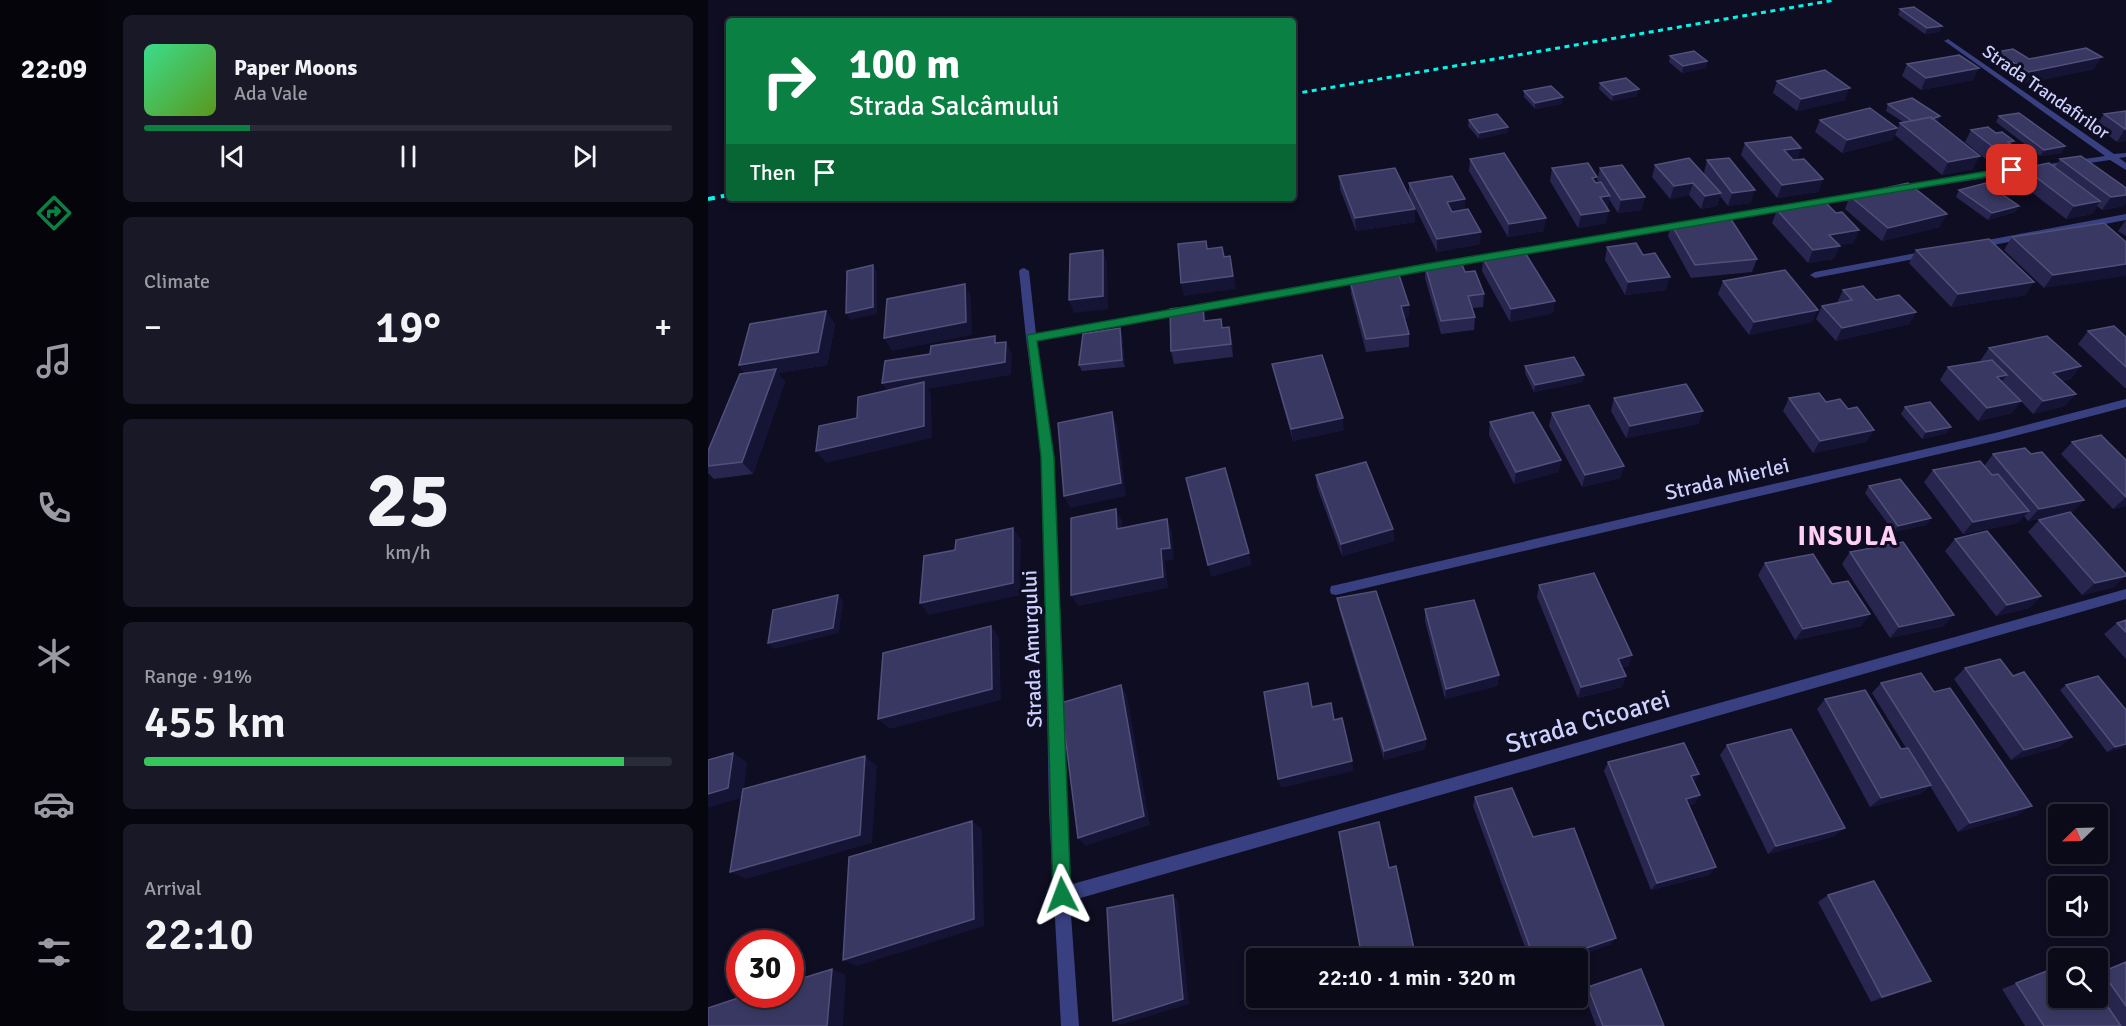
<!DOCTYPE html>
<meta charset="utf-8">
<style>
body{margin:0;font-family:Signika,sans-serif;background:#181826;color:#f1f3f6;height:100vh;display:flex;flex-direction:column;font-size:22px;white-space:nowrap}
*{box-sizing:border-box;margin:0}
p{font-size:20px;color:#999aa2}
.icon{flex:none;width:33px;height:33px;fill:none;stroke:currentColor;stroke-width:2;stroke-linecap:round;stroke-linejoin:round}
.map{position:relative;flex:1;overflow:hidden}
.drawer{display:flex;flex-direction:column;gap:15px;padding:15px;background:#06060e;width:600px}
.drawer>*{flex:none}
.banner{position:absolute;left:18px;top:18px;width:570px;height:183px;border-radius:6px;box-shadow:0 3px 9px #0003,0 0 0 2px #2a2b38;background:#0b8043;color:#fff;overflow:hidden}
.needle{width:39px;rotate:247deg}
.controls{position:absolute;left:1340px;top:804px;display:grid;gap:12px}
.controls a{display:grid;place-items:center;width:60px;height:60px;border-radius:6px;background:#0a0a19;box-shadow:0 3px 9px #0003,0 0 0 2px #2a2b38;font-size:30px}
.speed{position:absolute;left:18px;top:930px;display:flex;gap:12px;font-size:30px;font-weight:700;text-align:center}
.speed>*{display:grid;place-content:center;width:78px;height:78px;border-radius:50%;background:#0a0a19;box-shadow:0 3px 9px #0003,0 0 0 2px #2a2b38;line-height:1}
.speed .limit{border:9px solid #d22;background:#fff;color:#111}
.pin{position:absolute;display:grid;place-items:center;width:51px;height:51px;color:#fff;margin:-26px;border-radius:12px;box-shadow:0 3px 9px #0006}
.me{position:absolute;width:66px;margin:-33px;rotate:357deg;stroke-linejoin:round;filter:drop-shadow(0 0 4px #0008)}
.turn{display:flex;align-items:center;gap:21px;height:126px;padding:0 24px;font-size:27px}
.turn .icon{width:78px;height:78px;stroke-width:2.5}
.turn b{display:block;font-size:42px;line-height:51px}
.then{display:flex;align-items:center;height:57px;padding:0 24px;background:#0003;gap:12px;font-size:22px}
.big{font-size:45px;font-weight:600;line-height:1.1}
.drawer .tile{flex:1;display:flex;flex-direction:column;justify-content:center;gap:9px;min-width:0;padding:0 21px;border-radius:9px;background:#181826}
.drawer .dial{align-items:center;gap:0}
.dial b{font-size:78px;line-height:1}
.song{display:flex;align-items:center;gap:18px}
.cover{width:72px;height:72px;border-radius:9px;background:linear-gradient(135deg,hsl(150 70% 55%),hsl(90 70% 35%))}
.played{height:6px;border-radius:3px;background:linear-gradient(90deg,#0b8043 20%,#2a2b38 20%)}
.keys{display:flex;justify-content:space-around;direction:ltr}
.heat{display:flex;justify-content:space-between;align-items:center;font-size:33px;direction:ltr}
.charge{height:9px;border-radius:4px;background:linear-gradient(90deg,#34c759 91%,#2a2b38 0)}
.trip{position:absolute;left:538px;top:948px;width:342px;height:60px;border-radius:6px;background:#0a0a19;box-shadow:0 3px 9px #0003,0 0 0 2px #2a2b38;font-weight:600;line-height:60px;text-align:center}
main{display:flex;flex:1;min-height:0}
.menu{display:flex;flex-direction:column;width:108px;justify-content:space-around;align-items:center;background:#04040a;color:#999aa2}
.menu .icon{width:42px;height:42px}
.menu .active{color:#0b8043}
.menu b{font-size:27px;color:#f1f3f6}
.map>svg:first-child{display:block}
</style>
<main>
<nav class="menu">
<b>22:09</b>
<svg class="icon active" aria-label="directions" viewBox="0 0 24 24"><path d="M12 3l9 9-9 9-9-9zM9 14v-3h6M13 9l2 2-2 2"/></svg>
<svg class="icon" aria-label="music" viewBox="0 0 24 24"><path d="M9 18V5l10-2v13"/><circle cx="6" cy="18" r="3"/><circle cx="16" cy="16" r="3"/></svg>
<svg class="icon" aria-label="phone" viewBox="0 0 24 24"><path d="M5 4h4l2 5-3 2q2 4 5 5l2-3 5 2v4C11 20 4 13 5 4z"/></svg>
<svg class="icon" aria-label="climate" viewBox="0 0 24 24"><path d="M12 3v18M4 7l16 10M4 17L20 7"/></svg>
<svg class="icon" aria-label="car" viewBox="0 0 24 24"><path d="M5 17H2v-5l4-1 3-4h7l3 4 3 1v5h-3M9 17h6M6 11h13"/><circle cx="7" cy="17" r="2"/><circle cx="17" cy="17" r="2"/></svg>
<svg class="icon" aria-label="filters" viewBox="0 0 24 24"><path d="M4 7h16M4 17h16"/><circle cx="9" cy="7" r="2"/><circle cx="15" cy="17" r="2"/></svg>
</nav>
<section class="drawer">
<div class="tile">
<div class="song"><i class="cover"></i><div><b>Paper Moons</b><p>Ada Vale</p></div></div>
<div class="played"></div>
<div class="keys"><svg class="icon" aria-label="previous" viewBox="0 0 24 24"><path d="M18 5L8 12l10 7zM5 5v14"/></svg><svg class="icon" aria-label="pause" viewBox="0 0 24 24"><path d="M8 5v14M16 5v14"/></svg><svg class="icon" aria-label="next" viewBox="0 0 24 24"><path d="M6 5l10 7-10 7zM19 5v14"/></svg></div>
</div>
<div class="tile"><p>Climate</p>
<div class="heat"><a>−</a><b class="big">19°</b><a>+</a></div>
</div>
<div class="tile dial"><b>25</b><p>km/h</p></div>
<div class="tile"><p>Range · 91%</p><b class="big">455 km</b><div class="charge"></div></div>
<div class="tile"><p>Arrival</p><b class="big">22:10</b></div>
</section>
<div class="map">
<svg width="1418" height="1026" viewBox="0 0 1418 1026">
<rect width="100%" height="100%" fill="#0e0d21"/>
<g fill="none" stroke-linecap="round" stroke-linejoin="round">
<path fill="#384081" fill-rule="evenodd" d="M1240 39 1406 154 1418 153V157L1411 158 1418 163V170L1402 160 1187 191 1186 189 1190 186 1397 156 1238 42 1236 41Z
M1158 191 1161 192V196L717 271 328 340 346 457 357 811 361 885 1418 589V599L362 901 371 1026H353L341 811 334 457 318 338 311 271 313 269 316 268 321 271 328 334 717 265Z
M1418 214V220L1269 248 1264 245 1269 242Z
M1219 251 1224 254 1222 256 1107 278 1102 275 1107 272Z
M1418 399V407L1291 440 628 595 623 594 622 590 623 586 628 585 1291 432Z"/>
<path stroke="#00f8eb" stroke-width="3" stroke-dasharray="5 4.5" stroke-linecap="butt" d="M585 94 1127 0"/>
<path stroke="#00f8eb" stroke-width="4" stroke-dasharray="7 6" stroke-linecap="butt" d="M0 199 21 195"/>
</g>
<path fill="#28264f" d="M1192 9 1234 26 1231 32 1217 34 1190 15Z
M1289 52 1321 59 1386 69 1313 84 1283 64Z
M962 56 999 61 998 68 974 73 961 62Z
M1199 64 1265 80 1213 90 1194 76Z
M1069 81 1137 100 1089 111 1065 93Z
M892 83 929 96 904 101 891 89Z
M816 91 854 104 827 109 816 97Z
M1180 104 1229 123 1265 169 1234 175 1187 135 1192 123 1195 122 1178 111Z
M1418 111V141L1409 142 1388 126 1396 114Z
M1291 116 1357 146 1353 153 1332 156 1288 122Z
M761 120 800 127 799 133 771 139 760 126Z
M1112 120 1189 128 1184 140 1134 153 1107 132Z
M1263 130 1303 145 1311 151 1304 163 1286 166 1257 142Z
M1037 143 1093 148 1089 160 1115 179 1110 192 1069 198 1033 155Z
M762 159 836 231 800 237 761 171Z
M1352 159 1416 206 1394 210 1389 206 1384 214 1358 219 1308 180 1316 168 1347 167Z
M999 160 1043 203 1020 206 1012 196 1009 206 993 209 981 195 962 199 944 177 947 165 999 178 996 173Z
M844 168 888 183 890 182 889 181 892 168 934 210 910 213 901 199 899 208 898 223 870 228 842 181Z
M631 176 707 222 648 231 632 189Z
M701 183 757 199V210L772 244 729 252 701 195Z
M1251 190 1311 206 1307 212 1280 220 1248 197Z
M1142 196 1232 227 1174 241 1137 209Z
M1069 210 1146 243 1131 245 1126 259 1100 263 1064 223Z
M1418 220V236L1410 231Z
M1396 223 1336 288 1296 250 1304 237Z
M963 224 1049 259 1044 272 983 278 960 236Z
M899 247 958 290 917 295 897 260Z
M1208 250 1318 295 1243 307 1201 263Z
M775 258 847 301 845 313 802 322 774 271Z
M717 265 757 272 776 294 775 307 764 308 767 317 766 330 733 334 717 278Z
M642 281 701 317 696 318 701 334V347L658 352 643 294Z
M1015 281 1104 322 1041 335 1010 294Z
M1135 290 1168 300 1208 312 1201 324 1128 341 1108 319 1114 306 1129 303Z
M498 318V320L515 328 524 340 525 357 466 364 463 351Z
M127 324 119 365 70 373 77 382 45 474 6 479 0 473V451L37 373 31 365Z
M412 328 414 335 417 367 374 371 371 365Z
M1380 331 1418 337V388H1417L1370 344Z
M1281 348 1363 379 1354 381 1357 406 1325 414 1313 401 1304 413 1270 421 1232 380 1240 367 1272 361Z
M564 364 636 430 585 441 567 377Z
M817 366 875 382 826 392 817 373Z
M906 398 995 411 990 424 918 438 903 411Z
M1081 398 1118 402 1140 409 1166 430 1158 442 1105 453 1075 411Z
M1197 407 1239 433 1214 439 1193 414Z
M844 413 916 466 912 478 874 487 841 426Z
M782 422 853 460 850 472 806 484 781 435Z
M1364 442 1418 460V506L1405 509 1353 454Z
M1285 454H1323L1376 500 1363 513 1406 587 1374 595 1320 532 1331 520 1349 515 1320 521 1316 516 1310 523 1255 534 1216 482 1225 470 1276 466Z
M608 475 685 529 686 541 634 556 609 487Z
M1161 486 1223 518 1218 525 1186 532 1157 493Z
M1247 539 1333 596 1321 608 1288 616 1237 551Z
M1142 552 1236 626 1182 638 1134 564Z
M1057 563 1124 584 1162 614 1153 626 1087 640 1050 575Z
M831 585 924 655 920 666 914 667 918 676 914 687 870 698 829 597Z
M629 598 718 739 717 749 676 760 631 609Z
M717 609 791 675 789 686 737 699 717 621Z
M1418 620V659L1396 634 1409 623Z
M1257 668 1305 676 1364 737 1351 747 1303 760 1246 679Z
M1173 683 1310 815 1250 832 1222 786 1212 794 1162 807 1109 709 1117 699 1193 749 1198 748 1164 693Z
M1358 685 1418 747 1399 752 1352 690Z
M1019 745 1127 836 1060 854 1012 755Z
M900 762 986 782 992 795 986 804 981 805 1008 867 1001 875 943 890 896 771Z
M767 797 825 837 903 944 863 958H821L765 806Z
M1120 895 1223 981 1210 986 1163 1002 1110 902Z
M1418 961V1026H1317L1294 989 1349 967 1350 998H1389V973Z
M880 987 956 1026H888L876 993Z"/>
<path fill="#161435" d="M1234 26 1231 32 1217 34 1219 28Z
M1394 57 1386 69 1313 84 1320 72Z
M999 61 998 68 974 73 975 66Z
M1271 68 1265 80 1213 90 1218 78Z
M1142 88 1137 100 1089 111 1093 99Z
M931 89 929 96 904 101 905 95Z
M855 97 854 104 827 109V103Z
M1232 116 1229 123H1207Z
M800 127 799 133 771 139V133Z
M1189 128 1184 140 1134 153 1139 140Z
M1417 129H1418V141L1409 142Z
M1306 141 1299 152 1311 151 1304 163 1286 166 1300 142Z
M1357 146 1353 153 1332 156 1336 150Z
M1093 148 1089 160 1071 162 1076 150Z
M1272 156 1265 169 1234 175 1240 162Z
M1115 179 1110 192 1069 198 1074 185Z
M985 183 981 195 962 199 966 186Z
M1047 190 1043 203 1020 206 1024 193Z
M1013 193 1009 206 993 209 997 196Z
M1418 195V203L1416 206 1394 210 1403 197Z
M902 196 900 208 892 197Z
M937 197 934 210 910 213 913 200Z
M757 199V212L738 215 739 202Z
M1392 201 1384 214 1358 219 1366 206Z
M1311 206 1307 212 1280 220 1284 213Z
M707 209V222L648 231 647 218Z
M901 211 898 223 870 228 873 215Z
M1239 214 1232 227 1174 241 1180 228Z
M838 218 836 231 800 237 801 224Z
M1151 230 1146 243 1116 248 1121 235Z
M773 232 772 244 729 252V239Z
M1132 246 1126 259 1100 263 1105 250Z
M395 250 399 263 400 309 366 313 361 300Z
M522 256 528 289 476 296 473 283Z
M1418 264V276L1336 288 1345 275Z
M165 265 169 272V314L142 320 138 313Z
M962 277 958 290 917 295 920 282Z
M1326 282 1318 295 1243 307 1250 294Z
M257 284 263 297 264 335 184 351 176 338Z
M847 301 845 313 802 322 803 309Z
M495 305 498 318 499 333 496 321Z
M701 305V317L693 319V306Z
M1110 310 1104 322 1041 335 1046 322Z
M118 311 127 324 119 365 70 373 77 382 45 474 34 462 41 378 31 365Z
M1208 312 1201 324 1128 341 1134 328Z
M521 327 524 340 525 357 523 344Z
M412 328 414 335 417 367 414 360Z
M298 342 304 355 303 375 220 389 223 395 224 438 118 463 108 451 182 396 174 383Z
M1373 366 1363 379 1336 385 1345 373Z
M876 375 875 382 826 392 827 385Z
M1299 375 1289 387V377Z
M1368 394 1357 406 1325 414 1335 401Z
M1313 401 1304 413 1270 421 1279 408Z
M995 411 990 424 918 438 922 426Z
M404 412 409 425 418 496 362 508 356 496Z
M635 418 636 430 585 441 583 429Z
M1243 427 1239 433 1214 439 1218 432Z
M1166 430 1158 442 1105 453 1112 441Z
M853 460 850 472 806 484 808 472Z
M916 466 912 478 874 487 877 475Z
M1418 497V506L1405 509Z
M1376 500 1364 512 1320 521 1331 509Z
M408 509 414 521V541L409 529Z
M1321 511 1310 523 1255 534 1265 522Z
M1223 518 1218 525 1186 532 1190 526Z
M459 519 464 531 466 560 457 561 460 588 370 606 363 595 453 549Z
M305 528 313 540 312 595 221 615 212 603Z
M685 529 686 541 634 556 633 544Z
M541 553 544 565 503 577 500 565Z
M1418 576 1406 587 1374 595 1387 583Z
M130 595 135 601 131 633 66 649 60 643Z
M1333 596 1321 608 1288 616 1299 605Z
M1162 614 1153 626 1087 640 1095 629Z
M1246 615 1236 626 1182 638 1191 627Z
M283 626 291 637 293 700 182 729 170 719Z
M924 655 920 666 906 669 910 659Z
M791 675 789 686 737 699 738 689Z
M918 676 914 687 870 698 873 687Z
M413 685 419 695 442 825 377 846 370 838Z
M1364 737 1351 747 1303 760 1316 750Z
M718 739 717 749 676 760V751Z
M1418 744V747L1399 752 1407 747Z
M25 753 39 762 35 797 0 808V794Z
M157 756 169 766 164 843 38 879 22 872Z
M644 761 646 771 573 788 570 779Z
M991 774 985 784 983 776Z
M1223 785 1212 794 1162 807 1173 798Z
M992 795 986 804 972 808 978 799Z
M1324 806 1310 815 1250 832 1262 823Z
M264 821 274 829 276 926 149 966 135 960Z
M1137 828 1127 836 1060 854 1068 846Z
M1008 867 1001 875 943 890 949 883Z
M465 895 470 902 481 1004 412 1025 405 1021Z
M908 938 903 944 863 958H849Z
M124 969 138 975 135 1026H119Z
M1223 981 1210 986 1163 1002 1174 997Z"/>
<path fill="#393862" stroke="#51507b" stroke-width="1.5" d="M1206 7 1234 26 1219 28 1192 9Z
M1378 48 1394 57 1320 72 1289 52 1305 49 1321 59Z
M986 51 999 61 975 66 962 56Z
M1251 55 1271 68 1218 78 1199 64Z
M1117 70 1142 88 1093 99 1069 81Z
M918 78 931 89 905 95 892 83Z
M843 86 855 97 827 103 816 91Z
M1204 98 1232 116 1224 119 1223 117 1204 121 1180 104Z
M1162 108 1189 128 1139 140 1112 120Z
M1418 111V129H1417L1396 114Z
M1311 113 1357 146 1336 150 1291 116Z
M789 114 800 127 771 133 761 120Z
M1223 117 1272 156 1240 162 1192 123Z
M1280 127 1288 133 1294 132 1306 141 1300 142 1311 151 1293 153 1263 130Z
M1083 137 1093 148 1076 150 1085 160 1096 159 1115 179 1074 185 1037 143Z
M796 153 838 218 801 224 762 159Z
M1373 156 1418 188V195L1403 197 1352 159Z
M981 158 1013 193 997 196 985 183 966 186 947 165Z
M1021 158 1047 190 1024 193 999 160Z
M880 163 889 177 884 178 888 183 893 182 902 196 892 197 901 211 873 215 844 168Z
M1341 163 1392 201 1366 206 1316 168Z
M914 165 937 197 913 200 892 168Z
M687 168 707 209 647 218 631 176Z
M744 176 757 199 739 202 744 212 760 209 773 232 729 239 701 183Z
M1200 183 1239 214 1180 228 1142 196Z
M1278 183 1311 206 1284 213 1251 190Z
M1117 202 1128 213 1134 212 1151 230 1121 235 1132 246 1105 250 1069 210Z
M1022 218 1049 259 987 265 963 224Z
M1396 223 1418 242V264L1345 275 1304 237Z
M1281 239 1326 282 1250 294 1208 250Z
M498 241 499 249 514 247 516 257 522 256 525 276 473 283 470 244Z
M928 243 935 255 947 253 962 277 920 282 899 247Z
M395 250V296L361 300 362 254Z
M816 251 847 301 803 309 775 258Z
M753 262 757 272 767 271 776 294 760 296 767 317 733 321 717 265Z
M165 265V307L138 313 139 271Z
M1077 270 1110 310 1046 322 1015 281Z
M691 275 701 305 693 306 701 334 658 339 642 281Z
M257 284 258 322 176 338 179 299Z
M1155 286 1168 300 1191 295 1208 312 1134 328 1114 306 1144 300 1135 290Z
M495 305 496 321 513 319 514 328 521 327 523 344 463 351 462 309Z
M118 311 110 352 31 365 42 324Z
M1406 326 1418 337V367L1380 331Z
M412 328 414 360 371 365 375 334Z
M287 336V343L298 342 297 362 174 383 177 361 222 354 223 346Z
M1339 336 1373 366 1345 373 1368 394 1335 401 1281 348Z
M614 355 635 418 583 429 564 364Z
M866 357 876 375 827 385 817 366Z
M1284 360 1299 375 1289 377 1313 401 1279 408 1240 367Z
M68 369 34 462 0 466V451L32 374Z
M216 382V426L108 451 111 426 149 418 150 397Z
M978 384 995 411 922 426 906 398Z
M1111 393 1118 402 1132 399 1140 409 1149 407 1166 430 1112 441 1081 398Z
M1222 402 1243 427 1218 432 1197 407Z
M881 405 916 466 877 475 844 413Z
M404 412 413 483 356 496 350 423Z
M825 412 853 460 808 472 782 422Z
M1393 435 1418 460V497L1364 442Z
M1317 448 1323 454 1334 452 1376 500 1331 509 1285 454Z
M1272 461 1284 475 1290 474 1321 511 1265 522 1225 470Z
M658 462 685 529 633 544 608 475Z
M517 468 541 553 500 565 478 478Z
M1192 479 1223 518 1190 526 1161 486Z
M408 509 409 529 459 519 462 548 453 549 455 577 363 595V518Z
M1362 512 1418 574V576L1387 583 1331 520Z
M305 528V583L212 603 216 556 247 550 248 540Z
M1279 531 1333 596 1299 605 1247 539Z
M1195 542 1246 615 1191 627 1142 552Z
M1105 554 1124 584 1140 581 1162 614 1095 629 1057 563Z
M886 573 924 655 910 659 918 676 873 687 831 585Z
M668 591 718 739 676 751 629 598Z
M130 595 125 628 60 643 65 610Z
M766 600 791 675 738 689 717 609Z
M1418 620V632L1409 623Z
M283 626 284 689 170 719 175 653Z
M1292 659 1305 676 1316 672 1364 737 1316 750 1257 668Z
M1213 673 1226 692 1242 688 1324 806 1262 823 1173 683Z
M1390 676 1418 710V744L1407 747 1358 685Z
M600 683 604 707 623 703 626 720 634 718 644 761 570 779 556 692Z
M413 685 436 816 370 838 353 703Z
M1157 690 1193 749 1200 748 1223 785 1173 798 1117 699Z
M1083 729 1137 828 1068 846 1019 745Z
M976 743 991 774 983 776 992 795 978 799 1008 867 949 883 900 762Z
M25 753 20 788 0 794V760Z
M157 756 152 835 22 872 35 789Z
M804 788 825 837 866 828 908 938 849 958H826L767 797Z
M264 821 266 919 135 960 141 857Z
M671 822 681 868 688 866 708 958H654L631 832Z
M1166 881 1223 981 1174 997 1120 895Z
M465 895 475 999 405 1021 399 908Z
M1418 962V1006L1394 972Z
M1349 967 1350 969V998H1389V991L1413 1026H1336L1308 983Z
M124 969 119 1026H0V1008L42 994H82V982Z
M933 969 956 1026H895L880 987Z"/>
<path fill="#0b8043" stroke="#07532c" stroke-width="1.5" d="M1304 167 1307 168V172L717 271 329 341 346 457 363 895 360 901 354 904 348 901 345 895 333 457 319 335 717 264Z"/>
<g text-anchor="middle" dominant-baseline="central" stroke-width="6" stroke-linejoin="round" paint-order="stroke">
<g font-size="18" fill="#ced0ff" stroke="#0e0d21">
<text transform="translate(1338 92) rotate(35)">Strada Trandafirilor</text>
</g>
<g font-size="21" fill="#ced0ff" stroke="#0e0d21">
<text transform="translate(1019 479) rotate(-13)">Strada Mierlei</text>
<text transform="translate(324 649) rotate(-92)">Strada Amurgului</text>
</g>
<g font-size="26" fill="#ced0ff" stroke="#0e0d21">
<text transform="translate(880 722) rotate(-16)">Strada Cicoarei</text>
</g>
<g font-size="27" font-weight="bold" letter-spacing="1.5" fill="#ffd0f5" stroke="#0e0d21">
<text x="1140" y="536">INSULA</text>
</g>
</g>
</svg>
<div class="controls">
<a><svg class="needle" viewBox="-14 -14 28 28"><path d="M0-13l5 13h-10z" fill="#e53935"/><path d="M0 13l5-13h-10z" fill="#999aa2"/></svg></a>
<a><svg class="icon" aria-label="sound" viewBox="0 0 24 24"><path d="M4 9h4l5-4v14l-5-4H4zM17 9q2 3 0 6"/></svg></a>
<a><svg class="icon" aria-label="search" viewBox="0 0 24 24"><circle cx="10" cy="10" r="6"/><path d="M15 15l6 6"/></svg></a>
</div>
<div class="speed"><div class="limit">30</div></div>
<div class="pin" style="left:1304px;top:170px;background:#d93025"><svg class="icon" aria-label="arrive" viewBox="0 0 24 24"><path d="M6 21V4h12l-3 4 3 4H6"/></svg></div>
<svg class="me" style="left:354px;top:895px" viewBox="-20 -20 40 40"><path d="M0-17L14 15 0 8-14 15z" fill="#0b8043" stroke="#fff" stroke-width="4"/></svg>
<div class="trip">22:10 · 1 min · 320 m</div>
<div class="banner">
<div class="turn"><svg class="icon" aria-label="right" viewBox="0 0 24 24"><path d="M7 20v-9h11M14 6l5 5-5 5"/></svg><div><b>100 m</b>Strada Salcâmului</div></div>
<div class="then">Then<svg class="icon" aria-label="arrive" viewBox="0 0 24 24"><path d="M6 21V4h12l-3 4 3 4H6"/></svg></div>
</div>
</div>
</main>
